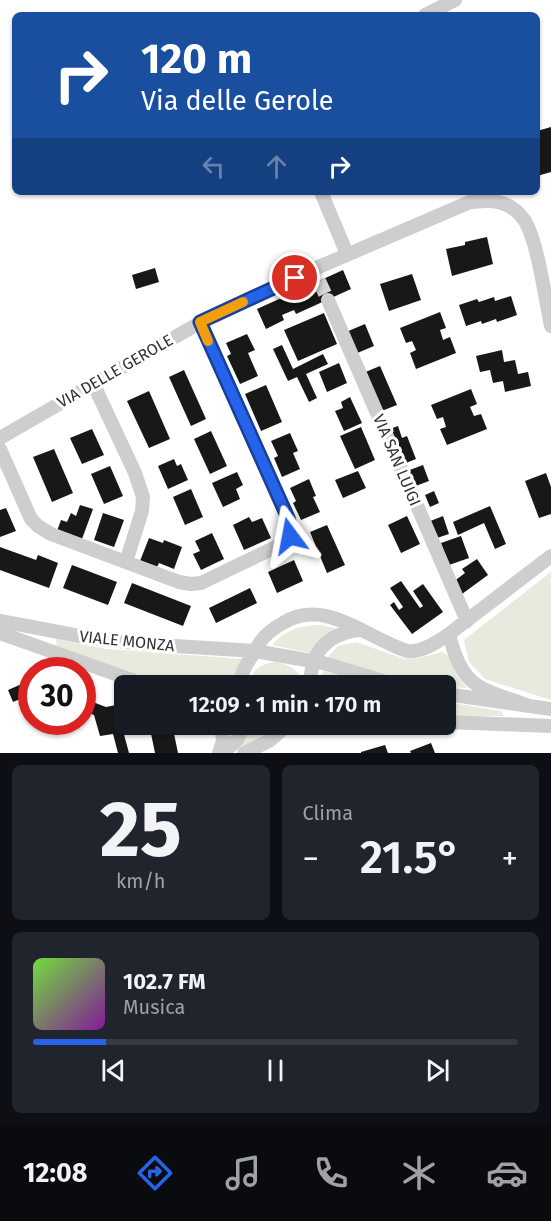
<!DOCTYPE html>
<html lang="it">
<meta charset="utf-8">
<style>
body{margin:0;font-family:"Fira Sans",sans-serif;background:#20242c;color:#f1f3f6;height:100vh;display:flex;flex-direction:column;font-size:22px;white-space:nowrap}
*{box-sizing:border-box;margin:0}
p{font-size:20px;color:#9ea1a6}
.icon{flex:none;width:33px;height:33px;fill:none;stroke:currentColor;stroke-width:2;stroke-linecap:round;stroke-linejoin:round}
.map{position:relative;height:753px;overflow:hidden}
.side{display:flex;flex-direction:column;gap:12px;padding:12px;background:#0d0f14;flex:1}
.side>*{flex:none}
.top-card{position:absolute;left:12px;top:12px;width:528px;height:183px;border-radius:9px;box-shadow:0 2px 4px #0004;background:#1a4fa0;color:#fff;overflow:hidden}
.speed{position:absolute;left:18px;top:657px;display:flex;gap:12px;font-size:30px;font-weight:700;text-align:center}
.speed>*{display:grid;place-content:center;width:78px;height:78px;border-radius:50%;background:#171b24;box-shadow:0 2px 4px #0004;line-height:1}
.speed .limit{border:9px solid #d22;background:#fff;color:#111}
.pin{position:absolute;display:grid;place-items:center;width:51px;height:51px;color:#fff;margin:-26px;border:3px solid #fff;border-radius:50%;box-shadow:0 2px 6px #0007}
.me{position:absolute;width:66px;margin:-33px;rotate:347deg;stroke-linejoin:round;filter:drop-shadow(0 0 4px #0008)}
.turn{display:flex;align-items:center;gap:21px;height:126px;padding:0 30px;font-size:27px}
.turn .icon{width:78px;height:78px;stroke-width:2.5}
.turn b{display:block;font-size:42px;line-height:51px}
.lanes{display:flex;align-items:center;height:57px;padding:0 30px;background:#0003;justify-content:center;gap:30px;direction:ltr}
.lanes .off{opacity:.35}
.big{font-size:45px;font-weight:600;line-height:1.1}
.side .widget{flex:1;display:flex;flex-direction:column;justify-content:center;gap:9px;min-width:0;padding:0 21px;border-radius:9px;background:#20242c}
.side .dial{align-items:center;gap:0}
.dial b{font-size:78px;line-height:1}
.song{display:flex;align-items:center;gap:18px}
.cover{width:72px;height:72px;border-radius:9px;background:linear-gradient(135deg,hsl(100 70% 55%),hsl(290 70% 35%))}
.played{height:6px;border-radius:3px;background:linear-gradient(90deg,#2563eb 15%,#363941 15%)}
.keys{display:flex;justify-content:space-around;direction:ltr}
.heat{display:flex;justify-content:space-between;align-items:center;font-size:33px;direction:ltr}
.side .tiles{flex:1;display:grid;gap:12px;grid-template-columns:1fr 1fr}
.widget:last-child{grid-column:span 2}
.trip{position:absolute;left:114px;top:675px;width:342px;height:60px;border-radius:9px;background:#171b24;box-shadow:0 2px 4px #0004;font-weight:600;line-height:60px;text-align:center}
.menu{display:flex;height:96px;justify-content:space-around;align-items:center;background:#090b0e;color:#9ea1a6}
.menu .icon{width:42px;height:42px}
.menu .active{color:#2563eb}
.menu b{font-size:27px;color:#f1f3f6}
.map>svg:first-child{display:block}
</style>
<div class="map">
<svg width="551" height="753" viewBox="0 0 551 753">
<rect width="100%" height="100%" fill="#fff"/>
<path fill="#e7eadd" d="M551 572V700L485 679 469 662 464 640Z
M321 625 338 629 315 654 272 645C285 630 301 625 321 625Z
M56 639 106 649 243 659 234 685H168L57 649Z
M356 642 405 659 419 658 442 652 449 656 457 675 467 688 446 687 402 679 327 658 338 646Z
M276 662C290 665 300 670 303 685L250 686C250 670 261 663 276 662Z
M323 671 376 685 320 686Z
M446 702 501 711 504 716H446Z
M251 725 275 726 276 728 257 741 243 746 242 744Z"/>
<path fill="#181818" d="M551 127V172L537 176V131Z
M487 237 493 264 452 276 446 249 465 245V242Z
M155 268 159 282 136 289 132 275Z
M343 270 351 289 296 314 294 310 282 315 284 320 266 329 257 309Z
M412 274 421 300 389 311 380 284Z
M511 296 517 315 497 322 496 319 482 324 481 321 466 326 459 305 477 299 479 302 494 297 495 301Z
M440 312 446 328 440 330 443 340 450 337 456 353 416 369 410 353 416 350 412 341 406 343 400 328Z
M324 313 337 344 298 361 284 330Z
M365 324 374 346 355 354 346 332Z
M247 334 255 350 248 353 258 376 240 384 227 356 231 354 226 343Z
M282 345 293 369 323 354 328 364 306 374 317 398 309 402 297 377 288 381 273 349Z
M502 350 504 362 515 360 518 374 528 372 531 386 505 392 503 381 493 383 490 370 480 372 476 356Z
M339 363 347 383 327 392 319 372Z
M380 366 397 405 379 412 363 373Z
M184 370 206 419 191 426 169 377Z
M266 385 282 422 261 431 245 394Z
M471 389 477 404 470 407 474 416 481 414 487 429 447 445 440 429 446 427 443 417 437 419 431 405Z
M149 391 170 439 149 448 127 401Z
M350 397 362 423 344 431 335 411 343 408 341 402Z
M398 426 402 438 407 436 416 459 401 465 387 430Z
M361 427 375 460 355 469 340 436Z
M92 429 104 455 82 464 70 438Z
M211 431 227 466 210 474 194 439Z
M290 433 298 451 293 453 300 469 282 477 274 458 278 456 271 441Z
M54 449 73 493 52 502 33 457Z
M174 459 177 466 181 464 188 480 168 489 158 466Z
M423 465 429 481 413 487 407 471Z
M110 466 123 496 104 504 91 474Z
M358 471 366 488 343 498 335 480Z
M237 472 243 485 236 489 240 499 223 507 212 483Z
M546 473 551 487V514L539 518 525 481Z
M309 479 316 496 313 497 320 512 301 520 293 503 296 501 290 488Z
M191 489 203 517 185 525 173 497Z
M434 491 439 503 430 507 425 495Z
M80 505 93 509 82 539 57 531 61 520 67 522 71 513 76 516Z
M490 506 506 544 495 549 484 523 458 535 453 522Z
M6 508 16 531 0 537V510Z
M103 513 124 520 114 547 94 540Z
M407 516 420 544 401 553 388 525Z
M443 516 449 534 434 539 428 522Z
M249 517 252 522 262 518 271 538 244 550 233 525Z
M327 525 345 565 327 573 310 532Z
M212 533 224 559 201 570 193 554 200 551 195 541Z
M461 536 469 558 449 565 441 543Z
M149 538 163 543 164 540 182 547 174 569 159 563 157 567 140 561Z
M0 547 36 560 38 555 58 563 49 588 0 570Z
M477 559 488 575 462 594 453 582 465 573 462 569Z
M294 560 303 581 277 593 268 572Z
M72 565 117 582 108 605 63 588Z
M401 581 420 608 423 606 413 591 423 584 443 612 412 634 390 605 394 602 399 610 403 607 390 588Z
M132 583 191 606 183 626 124 603Z
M250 588 257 603 216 623 209 608Z
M31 680 32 694 13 702 8 690Z
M82 698 106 707 116 705 129 753H118L113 734 100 736 94 715 82 710Z
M149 724H172L178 753H155Z
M431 743 435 753H411L410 751Z
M385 745 388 753H361V752Z"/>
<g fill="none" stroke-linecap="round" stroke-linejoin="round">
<path stroke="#d6d6d6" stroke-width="14" stroke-dasharray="14 7" stroke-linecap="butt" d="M319 281 328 300"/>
<path stroke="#cecece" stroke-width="14" d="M425 15 455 0
M321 192 347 254
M328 300 467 621
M93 383 135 473 143 497 142 511 126 562
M0 438 208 318 314 269 470 202C482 201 495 199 507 205 514 208 520 214 525 221 538 243 545 298 551 326
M0 449 31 519 38 526 51 534 179 582 191 584 201 583 282 544 290 536 289 521 200 322
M0 621 90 638 143 644 255 651 323 663 400 686
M0 633 149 686
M449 634C462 689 480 688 529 706
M240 686C240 670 252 657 259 644 264 635 274 628 283 623 319 601 353 627 386 642 392 645 400 649 407 651 422 653 437 642 449 634L551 556
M309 686C311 678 311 669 314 661 321 641 340 632 359 630
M446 694 551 709
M446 722 551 726
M219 753 223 741 221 724
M223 753 237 740 244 724
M244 753 269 741 289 724"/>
</g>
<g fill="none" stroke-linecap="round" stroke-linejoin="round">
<g stroke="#184099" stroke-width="15">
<path id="route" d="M290 536V525L288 518 200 322 295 278"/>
</g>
<use href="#route" stroke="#2563eb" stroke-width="10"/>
<path stroke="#f59e0b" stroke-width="10" d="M208 341 200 322 243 302"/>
</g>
<g text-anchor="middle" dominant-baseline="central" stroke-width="6" stroke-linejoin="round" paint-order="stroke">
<g font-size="16" fill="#313131" stroke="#fff">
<text transform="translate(115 371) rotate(-30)">VIA DELLE GEROLE</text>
<text transform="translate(397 460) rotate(67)">VIA SAN LUIGI</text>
<text transform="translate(127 641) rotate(6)">VIALE MONZA</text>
</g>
</g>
</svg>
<div class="speed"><div class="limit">30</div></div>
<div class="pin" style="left:295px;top:278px;background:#d93025"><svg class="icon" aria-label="arrive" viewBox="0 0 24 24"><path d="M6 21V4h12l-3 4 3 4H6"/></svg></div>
<svg class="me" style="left:290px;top:536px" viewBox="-20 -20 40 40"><path d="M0-17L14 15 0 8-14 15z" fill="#2563eb" stroke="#fff" stroke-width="4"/></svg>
<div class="trip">12:09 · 1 min · 170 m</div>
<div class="top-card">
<div class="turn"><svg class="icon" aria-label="right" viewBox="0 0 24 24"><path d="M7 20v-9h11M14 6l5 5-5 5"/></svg><div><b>120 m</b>Via delle Gerole</div></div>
<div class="lanes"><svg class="icon off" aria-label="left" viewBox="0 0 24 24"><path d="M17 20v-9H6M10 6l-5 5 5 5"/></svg><svg class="icon off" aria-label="ahead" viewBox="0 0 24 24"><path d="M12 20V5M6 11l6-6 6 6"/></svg><svg class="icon" aria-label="right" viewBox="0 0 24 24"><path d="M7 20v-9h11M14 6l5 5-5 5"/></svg></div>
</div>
</div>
<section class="side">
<div class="tiles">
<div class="widget dial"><b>25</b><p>km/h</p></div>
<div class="widget"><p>Clima</p>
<div class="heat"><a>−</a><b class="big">21.5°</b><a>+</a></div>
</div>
<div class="widget">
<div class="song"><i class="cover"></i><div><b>102.7 FM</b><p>Musica</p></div></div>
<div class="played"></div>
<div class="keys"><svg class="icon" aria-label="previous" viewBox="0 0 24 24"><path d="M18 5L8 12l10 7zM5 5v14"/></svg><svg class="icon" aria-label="pause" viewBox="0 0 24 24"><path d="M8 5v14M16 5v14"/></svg><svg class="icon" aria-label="next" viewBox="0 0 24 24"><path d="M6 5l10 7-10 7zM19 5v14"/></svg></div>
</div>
</div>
</section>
<nav class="menu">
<b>12:08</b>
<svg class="icon active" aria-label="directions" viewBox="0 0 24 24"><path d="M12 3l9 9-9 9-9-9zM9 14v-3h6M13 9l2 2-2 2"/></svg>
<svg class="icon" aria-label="music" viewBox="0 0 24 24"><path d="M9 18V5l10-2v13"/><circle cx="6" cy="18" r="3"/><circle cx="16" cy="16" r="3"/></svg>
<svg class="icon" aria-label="phone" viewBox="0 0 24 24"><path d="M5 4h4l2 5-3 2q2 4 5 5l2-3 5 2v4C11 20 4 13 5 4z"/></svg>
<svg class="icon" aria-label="climate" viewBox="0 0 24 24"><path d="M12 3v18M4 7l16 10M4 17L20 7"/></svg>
<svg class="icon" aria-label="car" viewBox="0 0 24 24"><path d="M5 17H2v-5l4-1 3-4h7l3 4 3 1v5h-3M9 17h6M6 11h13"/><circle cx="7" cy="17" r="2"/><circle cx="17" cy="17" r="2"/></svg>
</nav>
